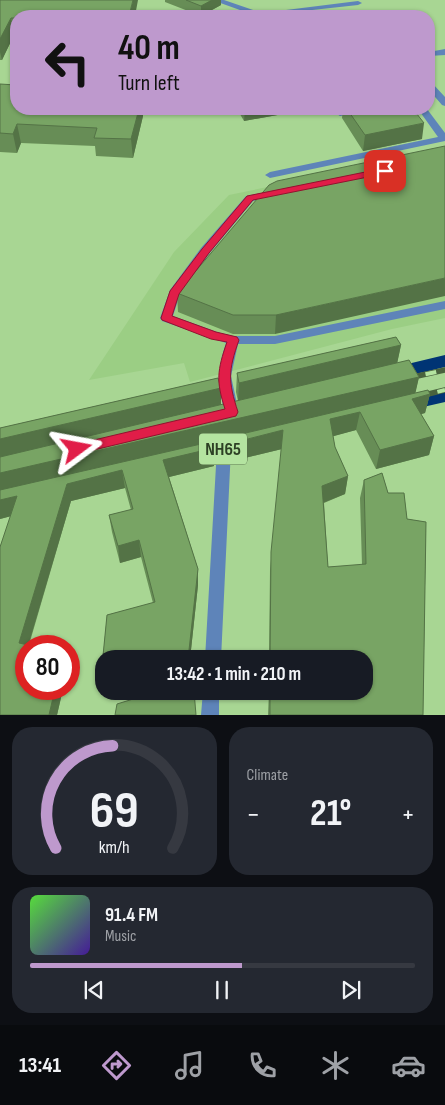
<!DOCTYPE html>
<meta charset="utf-8">
<style>
body{margin:0;font-family:"Sofia Sans Condensed",sans-serif;background:#242831;color:#f1f3f6;height:100vh;display:flex;flex-direction:column;font-size:19px;white-space:nowrap}
*{box-sizing:border-box;margin:0}
p{font-size:16px;color:#9ea1a6}
.icon{flex:none;width:28px;height:28px;fill:none;stroke:currentColor;stroke-width:2;stroke-linecap:round;stroke-linejoin:round}
.map{position:relative;height:715px;overflow:hidden}
.side{display:flex;flex-direction:column;gap:12px;padding:12px;background:#0d0f14;flex:1}
.side>*{flex:none}
.guide{position:absolute;left:10px;top:10px;width:425px;height:105px;border-radius:20px;box-shadow:0 1px 4px #0004;background:#be99cd;color:#111;overflow:hidden}
.speed{position:absolute;left:15px;top:635px;display:flex;gap:10px;font-size:25px;font-weight:700;text-align:center}
.speed>*{display:grid;place-content:center;width:65px;height:65px;border-radius:50%;background:#171b24;box-shadow:0 1px 4px #0004;line-height:1}
.speed .limit{border:8px solid #d22;background:#fff;color:#111}
.pin{position:absolute;display:grid;place-items:center;width:42px;height:42px;color:#fff;margin:-21px;border-radius:10px;box-shadow:0 2px 8px #0006}
.me{position:absolute;width:55px;margin:-28px;rotate:77deg;stroke-linejoin:round;filter:drop-shadow(0 0 4px #0008)}
.turn{display:flex;align-items:center;gap:18px;height:105px;padding:0 25px;font-size:22px}
.turn .icon{width:65px;height:65px;stroke-width:2.5}
.turn b{display:block;font-size:35px;line-height:42px}
.big{font-size:38px;font-weight:700;line-height:1.1}
.side .widget{flex:1;display:flex;flex-direction:column;justify-content:center;gap:8px;min-width:0;padding:0 18px;border-radius:20px;background:#242831}
.side .dial{align-items:center;gap:0}
.dial svg{height:130px;overflow:visible;fill:none;stroke:#363941;stroke-width:7;stroke-linecap:round;text-anchor:middle}
.dial text{fill:#f1f3f6;stroke:none}
.song{display:flex;align-items:center;gap:15px}
.cover{width:60px;height:60px;border-radius:8px;background:linear-gradient(135deg,hsl(110 70% 55%),hsl(260 70% 35%))}
.played{height:5px;border-radius:2px;background:linear-gradient(90deg,#be99cd 55%,#363941 55%)}
.keys{display:flex;justify-content:space-around;direction:ltr}
.heat{display:flex;justify-content:space-between;align-items:center;font-size:28px;direction:ltr}
.side .tiles{flex:1;display:grid;gap:12px;grid-template-columns:1fr 1fr}
.widget:last-child{grid-column:span 2}
.trip{position:absolute;left:95px;top:650px;width:278px;height:50px;border-radius:20px;background:#171b24;box-shadow:0 1px 4px #0004;font-weight:700;line-height:50px;text-align:center}
.tab-bar{display:flex;height:80px;justify-content:space-around;align-items:center;background:#090b0e;color:#9ea1a6}
.tab-bar .icon{width:35px;height:35px}
.tab-bar .current{color:#be99cd}
.tab-bar b{font-size:22px;color:#f1f3f6}
.map>svg:first-child{display:block}
</style>
<div class="map">
<svg width="445" height="715" viewBox="0 0 445 715">
<rect width="100%" height="100%" fill="#a8d693"/>
<path fill="#9bce84" d="M445 150V318L392 329 190 382 184 363 89 380 174 252 229 195Z"/>
<g fill="none" stroke-linecap="round" stroke-linejoin="round">
<path fill="#5e84b9" fill-rule="evenodd" d="M212 0H224L262 13 358 1 362 3 358 5 257 16Z
M445 49V55L429 56V52Z
M429 82 432 83 445 97V106L442 105 429 90Z
M349 109H370L365 112 340 116 335 113Z
M418 109H427L445 133V141L270 178 265 175 270 172 438 137Z
M276 190 281 193 280 195 253 201 209 254 180 294 173 316 217 332 233 336H275L445 301V309L275 344H238L231 376 239 413 237 417H227L225 413C218 388 217 368 226 343L162 321 160 318 170 290 201 248 246 196Z
M224 443 229 444 231 448 221 659H205L217 448 219 444Z
M203 691H219V715H201Z"/>
<path fill="#003474" fill-rule="evenodd" d="M445 355V367L395 379 390 377 387 373 390 369 395 367Z
M445 390V402L410 410 404 408 402 404 404 400Z
M251 436 257 437 259 442 257 447 196 462 190 460 188 455 190 450 196 448Z"/>
<g stroke="#49623d" stroke-width="5.5">
<path id="rail-far1" d="M404 379 445 370
M416 397 445 390"/>
</g>
<g stroke="#49623d" stroke-width="6">
<path id="rail" d="M202 447 246 437"/>
</g>
<use href="#rail-far1" stroke="#b4e4a0" stroke-width="4" stroke-dasharray="11" stroke-linecap="butt"/>
<use href="#rail" stroke="#b4e4a0" stroke-width="4.5" stroke-dasharray="14" stroke-linecap="butt"/>
</g>
<path fill="#678d56" d="M0 0 16 16V35H14L2 60H0Z
M165 0H221V5L201 16 165 2Z
M0 84 143 116 133 158 96 156 95 146 21 143 17 153 0 152Z
M237 109H284L283 114 244 121Z
M343 109H413L422 139 363 151 342 118Z
M445 146 275 334H233L178 312 177 293Z
M396 337 401 345 397 363 409 360 419 377 415 393 428 390 430 394 425 413 421 414 434 436 429 455 376 469 356 430 333 436 335 447 348 476 345 494 324 503 328 567 362 565 360 498 364 480 382 473 388 493H404L407 519 426 522 423 715H268L269 691H364V659H269L270 570 282 449 232 461 233 437 214 442V466L169 477 198 569V585L190 659H104V674L102 666 107 615 153 603 141 557 120 563 112 532 109 515 131 510 125 488 71 501 29 645 33 646H26V689H63L57 715H0V547L11 516 0 519V500L17 496 0 500V428L218 378 221 388V405L238 401 236 392 237 373Z
M137 691H194L147 695Z"/>
<path fill="#547346" d="M133 0H138L135 16H129Z
M212 0H221V5L201 16V6Z
M11 18 14 35 2 60 0 52V39Z
M139 109H143V116L133 158 131 139Z
M252 109H284L283 114 244 121 245 110Z
M424 123 422 139 363 151 365 135Z
M17 124 21 143 17 153 13 134Z
M445 278V296L275 334 276 315Z
M401 345 397 364 238 402 239 383Z
M419 377 415 395 214 442V466L165 478 163 460 0 492V473Z
M221 388V406L0 458V439Z
M430 394 425 413 407 418 412 399Z
M360 412 356 430 327 438 330 419Z
M283 430 282 449 232 461V443Z
M434 436 429 455 376 469 380 450Z
M122 470 125 488 71 501 28 646 19 643 67 484Z
M348 476 345 494 320 504 322 486Z
M17 496 23 513 0 519V500Z
M139 540 141 557 120 563 118 546Z
M198 569V585L190 659H188Z
M55 689H63L57 715H49Z"/>
<path fill="#78a464" stroke="#547346" d="M0 0H133L129 16H16V18H11L0 39Z
M186 0H212L201 6Z
M174 12 190 16H168Z
M0 84 16 85V109H139L131 139 94 138 97 128 17 124 13 134 0 133Z
M347 109H413L424 123 365 135Z
M445 146V278L276 315H233L177 293 269 185 277 181Z
M396 337 401 345 239 383 237 373Z
M409 360 419 377 0 473V457Z
M218 378 221 388 0 439V428Z
M428 390 430 394 412 399 434 436 380 450 360 412 330 419 335 447 348 476 322 486 328 567 366 564 364 480 382 473 388 493H404L407 519 426 522 423 715H270V691H364V659H270L271 552 283 430 232 443 233 436Z
M214 441V448L163 460 198 569 188 659H104V667L102 666 107 615 155 602 139 540 118 546 109 515 133 509 122 470 67 484 19 643 33 646H26V689H55L49 715H0V547L17 496 0 500V490Z
M159 691H194L196 715H115L117 704Z"/>
<path fill="#e11d48" stroke="#92132f" d="M385 168 390 171 388 173 253 200 209 253 179 294 172 316 216 332 237 337 239 340C228 371 228 381 238 412L236 416 77 454 73 452 71 449 73 445 77 444 225 409C216 381 217 371 227 342L211 339 162 320 161 318 170 291 202 249 247 196Z"/>
<g text-anchor="middle" dominant-baseline="central" stroke-width="5" stroke-linejoin="round" paint-order="stroke">
<rect fill="#b4e4a0" stroke="#567149" stroke-width="1" x="199" y="433.5" width="48" height="31" rx="4"/>
<g font-size="18" font-weight="bold" fill="#2d4024">
<text x="223" y="449">NH65</text>
</g>
</g>
</svg>
<div class="speed"><div class="limit">80</div></div>
<div class="pin" style="left:385px;top:171px;background:#d93025"><svg class="icon" aria-label="arrive" viewBox="0 0 24 24"><path d="M6 21V4h12l-3 4 3 4H6"/></svg></div>
<svg class="me" style="left:77px;top:449px" viewBox="-20 -20 40 40"><path d="M0-17L14 15 0 8-14 15z" fill="#e11d48" stroke="#fff" stroke-width="4"/></svg>
<div class="trip">13:42 · 1 min · 210 m</div>
<div class="guide">
<div class="turn"><svg class="icon" aria-label="left" viewBox="0 0 24 24"><path d="M17 20v-9H6M10 6l-5 5 5 5"/></svg><div><b>40 m</b>Turn left</div></div>
</div>
</div>
<section class="side">
<div class="tiles">
<div class="widget dial"><svg viewBox="0 0 100 80">
<path d="M14 69A42 42 0 1 1 86 69"/>
<path d="M14 69A42 42 0 0 1 49 6" stroke="#be99cd"/>
<text x="50" y="56" font-size="32" font-weight="700">69</text>
<text x="50" y="72" font-size="11">km/h</text>
</svg></div>
<div class="widget"><p>Climate</p>
<div class="heat"><a>−</a><b class="big">21°</b><a>+</a></div>
</div>
<div class="widget">
<div class="song"><i class="cover"></i><div><b>91.4 FM</b><p>Music</p></div></div>
<div class="played"></div>
<div class="keys"><svg class="icon" aria-label="previous" viewBox="0 0 24 24"><path d="M18 5L8 12l10 7zM5 5v14"/></svg><svg class="icon" aria-label="pause" viewBox="0 0 24 24"><path d="M8 5v14M16 5v14"/></svg><svg class="icon" aria-label="next" viewBox="0 0 24 24"><path d="M6 5l10 7-10 7zM19 5v14"/></svg></div>
</div>
</div>
</section>
<nav class="tab-bar">
<b>13:41</b>
<svg class="icon current" aria-label="directions" viewBox="0 0 24 24"><path d="M12 3l9 9-9 9-9-9zM9 14v-3h6M13 9l2 2-2 2"/></svg>
<svg class="icon" aria-label="music" viewBox="0 0 24 24"><path d="M9 18V5l10-2v13"/><circle cx="6" cy="18" r="3"/><circle cx="16" cy="16" r="3"/></svg>
<svg class="icon" aria-label="phone" viewBox="0 0 24 24"><path d="M5 4h4l2 5-3 2q2 4 5 5l2-3 5 2v4C11 20 4 13 5 4z"/></svg>
<svg class="icon" aria-label="climate" viewBox="0 0 24 24"><path d="M12 3v18M4 7l16 10M4 17L20 7"/></svg>
<svg class="icon" aria-label="car" viewBox="0 0 24 24"><path d="M5 17H2v-5l4-1 3-4h7l3 4 3 1v5h-3M9 17h6M6 11h13"/><circle cx="7" cy="17" r="2"/><circle cx="17" cy="17" r="2"/></svg>
</nav>
